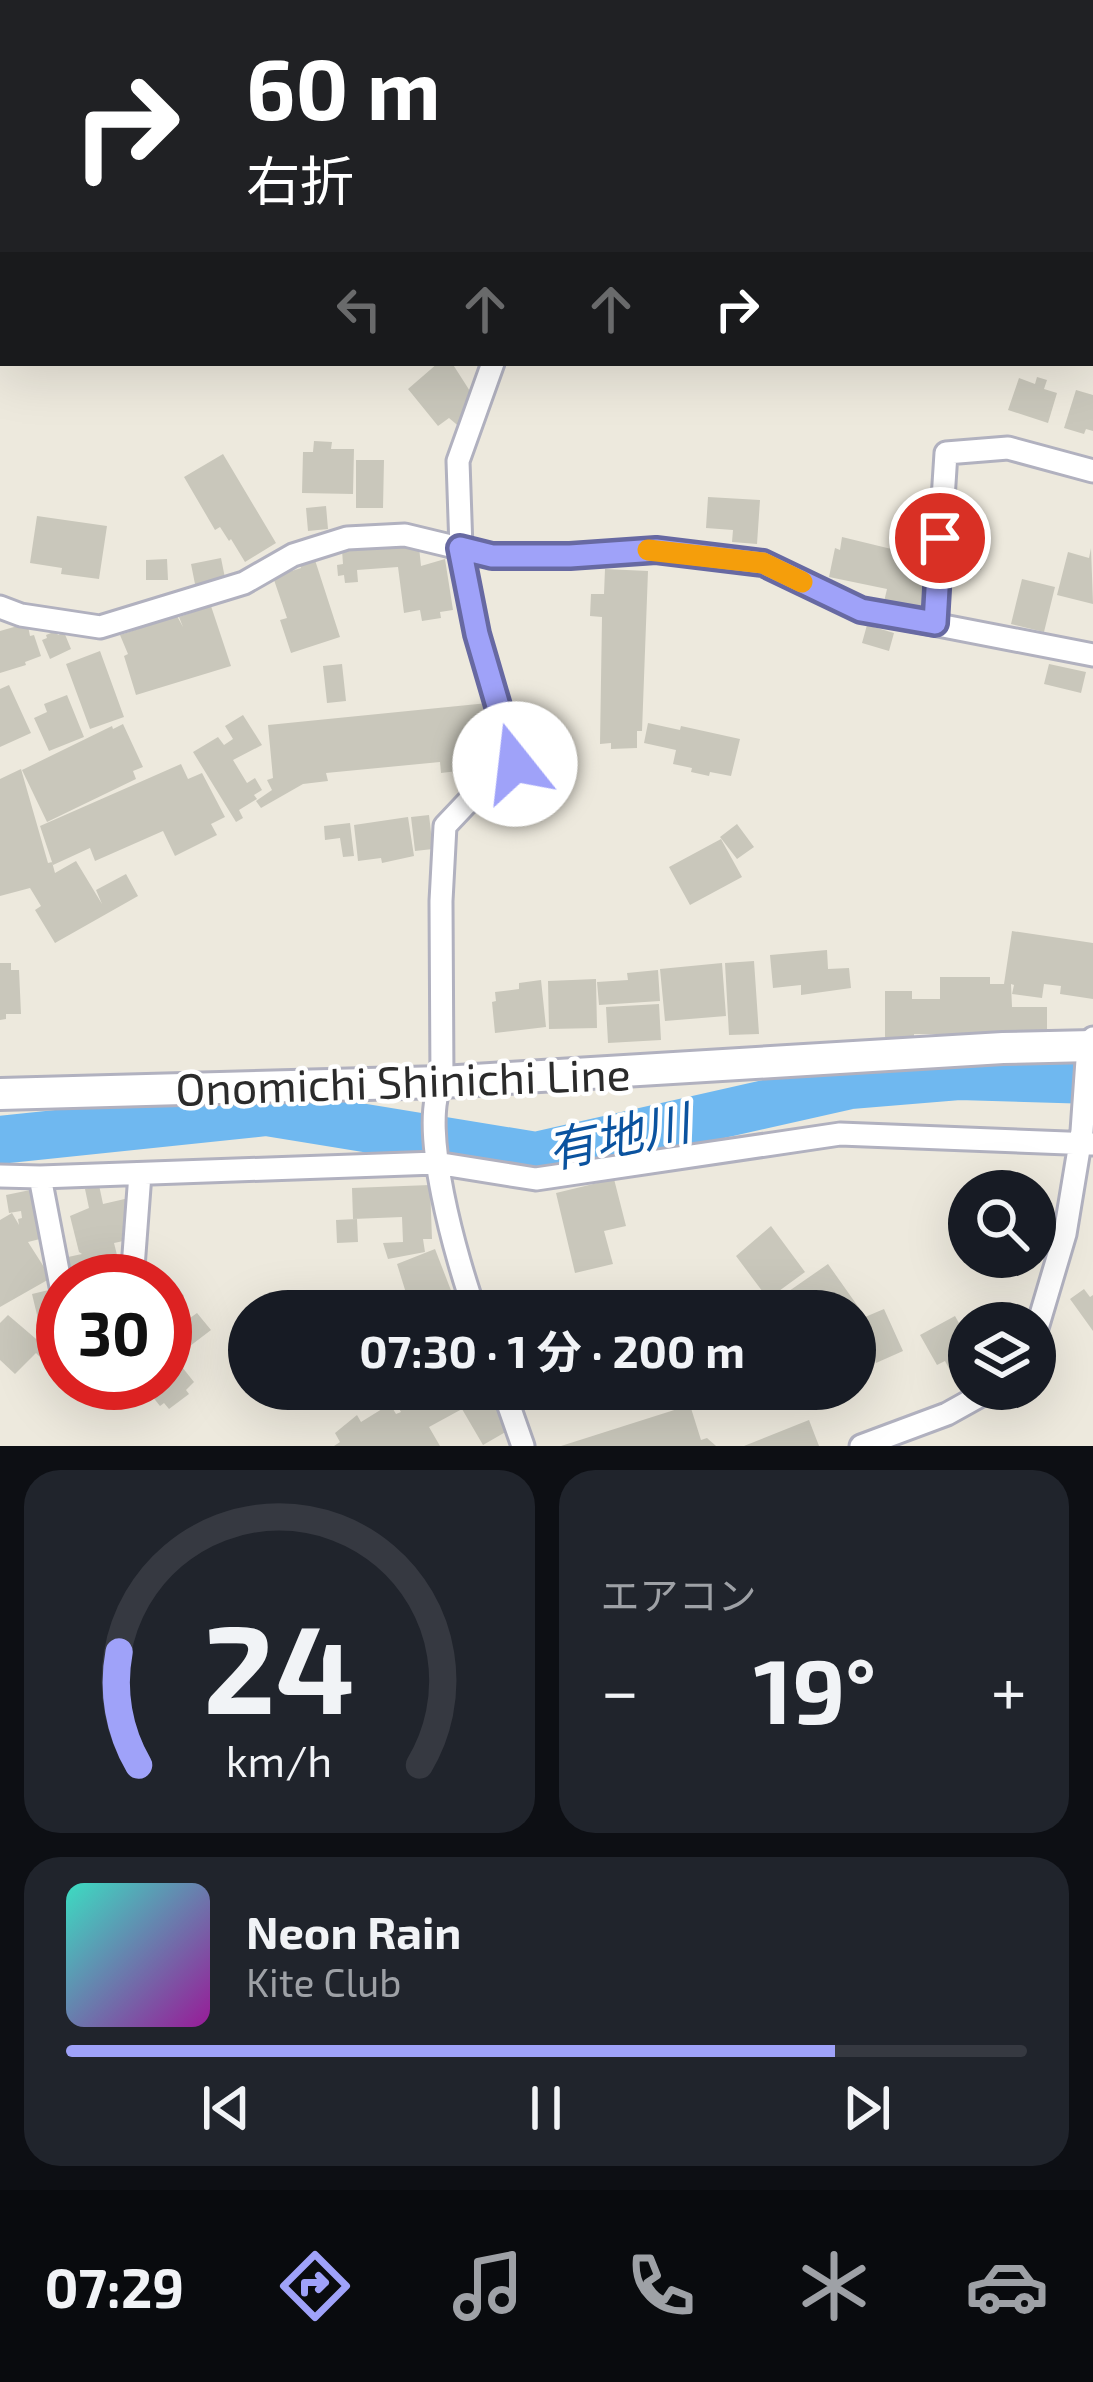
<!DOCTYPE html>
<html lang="ja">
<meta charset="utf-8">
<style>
body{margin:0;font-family:"Exo 2","Noto Sans JP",sans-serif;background:#20242c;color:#f1f3f6;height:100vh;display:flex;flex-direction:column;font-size:45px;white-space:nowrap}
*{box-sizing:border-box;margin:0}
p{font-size:39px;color:#9ea1a6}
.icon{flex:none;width:66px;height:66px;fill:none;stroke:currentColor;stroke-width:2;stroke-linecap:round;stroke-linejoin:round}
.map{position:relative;height:1446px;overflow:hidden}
.sheet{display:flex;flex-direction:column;gap:24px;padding:24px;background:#0d0f14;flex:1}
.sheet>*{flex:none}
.banner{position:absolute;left:0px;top:0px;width:1095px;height:366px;box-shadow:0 12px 48px #0002;background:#202124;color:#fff;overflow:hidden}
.fabs{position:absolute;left:948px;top:1170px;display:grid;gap:24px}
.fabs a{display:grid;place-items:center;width:108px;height:108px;border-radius:50%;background:#171b24;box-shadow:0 12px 48px #0002;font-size:60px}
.speed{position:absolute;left:36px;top:1254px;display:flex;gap:24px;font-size:60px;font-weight:700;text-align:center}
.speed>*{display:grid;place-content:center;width:156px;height:156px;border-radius:50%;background:#171b24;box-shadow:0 12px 48px #0002;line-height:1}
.speed .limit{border:18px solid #d22;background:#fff;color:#111}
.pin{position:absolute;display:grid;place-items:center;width:102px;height:102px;color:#fff;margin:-51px;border:6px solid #fff;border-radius:50%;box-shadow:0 3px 12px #0007}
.me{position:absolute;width:132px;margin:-66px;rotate:344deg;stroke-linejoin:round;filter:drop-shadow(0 0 9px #0008)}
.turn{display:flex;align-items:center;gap:42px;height:252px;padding:0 48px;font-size:54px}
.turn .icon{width:156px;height:156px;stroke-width:2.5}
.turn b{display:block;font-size:84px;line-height:102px}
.lanes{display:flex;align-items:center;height:114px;padding:0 48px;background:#0003;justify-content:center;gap:60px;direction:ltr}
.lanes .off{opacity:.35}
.big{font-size:90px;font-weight:700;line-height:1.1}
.sheet .widget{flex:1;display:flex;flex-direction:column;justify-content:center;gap:18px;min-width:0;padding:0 42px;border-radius:36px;background:#20242c}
.sheet .dial{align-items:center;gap:0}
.dial svg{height:312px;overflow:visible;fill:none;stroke:#363941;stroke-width:7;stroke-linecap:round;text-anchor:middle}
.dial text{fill:#f1f3f6;stroke:none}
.song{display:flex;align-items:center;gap:36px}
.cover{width:144px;height:144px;border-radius:18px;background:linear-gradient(135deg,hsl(170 70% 55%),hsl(300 70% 35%))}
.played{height:12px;border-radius:6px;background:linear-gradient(90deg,#9fa2f9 80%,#363941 80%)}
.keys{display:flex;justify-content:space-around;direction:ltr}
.heat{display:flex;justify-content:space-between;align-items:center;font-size:66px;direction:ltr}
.sheet .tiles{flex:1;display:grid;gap:24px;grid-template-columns:1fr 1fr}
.widget:last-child{grid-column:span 2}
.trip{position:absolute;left:228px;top:1290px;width:648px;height:120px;border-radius:60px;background:#171b24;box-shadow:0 12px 48px #0002;font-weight:700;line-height:120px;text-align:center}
.tab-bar{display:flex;height:192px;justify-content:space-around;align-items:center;background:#090b0e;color:#9ea1a6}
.tab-bar .icon{width:84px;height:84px}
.tab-bar .on{color:#9fa2f9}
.tab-bar b{font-size:54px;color:#f1f3f6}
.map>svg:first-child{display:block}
</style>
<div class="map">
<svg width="1093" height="1446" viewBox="0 0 1093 1446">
<rect width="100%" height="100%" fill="#ede9dd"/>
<path fill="#a5e499" d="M0 0H339L336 3H3V261L0 260Z"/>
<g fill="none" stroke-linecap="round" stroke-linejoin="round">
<path stroke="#6fb8f0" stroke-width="48" d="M0 1140 267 1112 536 1156 850 1085 959 1076 1093 1080"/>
</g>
<path fill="#c9c7bb" d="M438 363H452L475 399 462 429 449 418 438 426 408 389Z
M1037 377 1047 380 1044 389 1057 393 1048 423 1008 410 1019 378 1035 384Z
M1076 390 1093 395V431L1086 429 1084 434 1064 428Z
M314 441 332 442 331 449H354L353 494 302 493 303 452H313Z
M223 454 276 543 245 562 231 539 229 541 220 527 215 530 184 477Z
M356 460H384L383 508H356Z
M708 497 760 500 757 544 732 542 733 530 706 528Z
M326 506 328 529 308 531 306 508Z
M37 516 107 526 99 579 61 574 62 568 30 563Z
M842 537 912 554 910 566 928 573 919 614 883 606 887 589 829 577 835 548 840 550Z
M960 542 985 548 981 570 955 565Z
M405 544 406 549 419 547 421 566 445 559 453 610 440 612 441 618 422 621 420 610 404 613 398 567 357 570 358 582 345 583 344 575 338 576 337 565 343 564 342 550Z
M1091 548 1093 604 1057 595 1068 552 1089 558Z
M314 557 340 637 291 653 280 620 287 618 273 577 301 568 299 562Z
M221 558 226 583 196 589 191 564Z
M167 559 168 580H146V560Z
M605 569 648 571 642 731H637V748L611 749V743L600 744 602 617 590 616 591 594H604Z
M1022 579 1055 587 1044 632 1011 624Z
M211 606 231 666 136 695 124 656 128 654 120 635 177 616 183 627 179 617Z
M21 625 22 628 28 626 30 636 34 635 41 656 25 662 26 665 0 673V631Z
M867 625 894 633 889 651 862 643Z
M56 631 58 635 64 632 71 649 50 659 42 640 47 638 46 635Z
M100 651 124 717 90 729 66 664Z
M342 664 346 701 327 703 323 666Z
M1049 664 1086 672 1081 693 1044 684Z
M9 685 31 733 0 747V689Z
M67 695 84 737 49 751 34 718 47 712 44 704Z
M488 703 493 756 473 758 474 769 441 773 440 762 326 773 328 781 303 784 261 808 256 801 272 790 267 780 273 778 268 725Z
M243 715 262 745 233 760 247 783 255 778 262 790 254 795 257 799 239 810 243 818 236 822 193 752 218 737 224 745 233 739 225 726Z
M648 723 680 730 681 726 740 739 731 776 710 772 709 776 691 772 692 768 673 764 676 750 644 743Z
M123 724 143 767 133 771 136 779 47 822 22 770 112 726 113 729Z
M181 764 188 779 202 773 225 817 211 824 217 835 175 856 163 831 95 861 90 848 53 865 40 826Z
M21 769 48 863 52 862 55 873 76 861 102 904 96 890 126 874 138 896 55 943 35 910 41 906 30 888 0 896V779Z
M429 815 433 849 415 851 411 817Z
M408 817 414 856 382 863 381 858 358 861 354 825Z
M350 823 354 856 343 857 340 838 325 840 324 826Z
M737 824 754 847 737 859 720 837Z
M721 839 742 877 690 905 669 867Z
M1012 931 1093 943V999L1060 994 1061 986 1044 984 1042 998 1012 994 1014 985 1011 984 1012 1007H1047V1034H914V1037H885V991H912V999H940V977H990V984H1004Z
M827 950 828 969 849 968 851 988 801 995V985L773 988 770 955Z
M754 961 759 1034 729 1035 725 963Z
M0 963H11V970H19L21 1014H6V1019L0 1020Z
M722 963 726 1016 665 1021 660 969Z
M658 970 660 1001 599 1005 597 982 628 980 627 973Z
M596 979 597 1028 549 1029 548 981Z
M541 980 546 1027 495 1033 492 1002 496 1001 495 992 519 989V983Z
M659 1004 661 1040 608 1043 606 1007Z
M614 1179 626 1226 604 1231 613 1264 575 1273 556 1193Z
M99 1185 103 1204 129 1198 128 1240 114 1243 120 1267 99 1272V1277L84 1281 82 1275 73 1277 68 1257 82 1254 79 1252 70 1216 89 1208 85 1189Z
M430 1185 432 1239H423L425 1252 388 1259 383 1243 403 1242 402 1217 353 1219 352 1188Z
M35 1189 44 1238 28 1242 51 1278 0 1307V1220L12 1213 19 1225 18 1219 22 1218 21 1211 9 1213 6 1195Z
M357 1219 358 1242 337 1243 336 1220Z
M771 1226 805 1272 768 1299 736 1256Z
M435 1249 452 1293 411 1309 397 1264Z
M828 1264 864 1315 855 1321V1311H788L779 1298Z
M177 1286 184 1296 177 1301 190 1318 197 1313 211 1330 173 1359 165 1349V1295Z
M53 1289 63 1335 43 1340 32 1294Z
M1084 1289 1090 1297 1093 1295V1331L1070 1299Z
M884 1309 903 1351 876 1363 858 1320Z
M8 1315 49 1350 41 1358 36 1353 15 1374 0 1360V1323Z
M955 1316 969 1341V1389L962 1393 945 1361 937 1365 920 1335Z
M171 1364 177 1371 182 1367 194 1382 186 1390 189 1394 169 1409 164 1403 160 1406 144 1386 148 1383H165V1369Z
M388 1389H486L509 1430 483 1445 462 1409 429 1427 440 1446H334L340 1442 335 1433 357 1415 361 1422 390 1404 396 1414 401 1412Z
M690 1405 701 1440 707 1438 716 1446H561Z
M809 1420 819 1446H744Z"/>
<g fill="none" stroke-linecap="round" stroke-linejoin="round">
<g stroke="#b1b1bf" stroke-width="27">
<path id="minor" d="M1092 145 1093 144
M1092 307H1093
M0 607 21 615 100 627 244 583 293 555 347 538 405 535 492 556H570L656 550 762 563 861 610 1093 655
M935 623 946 453 1008 448 1093 471
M0 1176 40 1177 436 1163 536 1179 840 1134 1093 1144
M40 1177 63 1297
M132 1281 140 1174
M475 1311C458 1264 417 1124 442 1082L441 901 445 826 480 789 515 764 477 634 461 548 458 461 493 363
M1035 1335 1065 1234 1082 1131 1087 1060 1093 1038
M503 1389 523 1446
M861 1446 947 1414 992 1389"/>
</g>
<g stroke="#b1b1bf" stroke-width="36">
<path id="secondary" d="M0 1094 442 1082 1003 1048 1093 1046"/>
</g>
<use href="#minor" stroke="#fff" stroke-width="21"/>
<use href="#secondary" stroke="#fff" stroke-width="30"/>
</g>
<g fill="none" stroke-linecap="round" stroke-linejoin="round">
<g stroke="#6769a2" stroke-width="30">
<path id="route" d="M515 764 477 634 460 548 492 556H570L656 550 763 563 861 610 935 623 940 538"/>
</g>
<use href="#route" stroke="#9fa2f9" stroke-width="21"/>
<path stroke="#f59e0b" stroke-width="21" d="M648 550 763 563 802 582"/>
</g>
<g text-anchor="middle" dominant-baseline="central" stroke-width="9" stroke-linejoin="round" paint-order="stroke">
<g font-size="45" fill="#2b2b2b" stroke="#fff">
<text transform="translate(403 1080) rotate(-2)">Onomichi Shinichi Line</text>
</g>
<g font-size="48" font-style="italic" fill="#0b539f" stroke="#fff">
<text transform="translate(618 1135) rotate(-12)">有地川</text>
</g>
</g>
</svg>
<div class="fabs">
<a><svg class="icon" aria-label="search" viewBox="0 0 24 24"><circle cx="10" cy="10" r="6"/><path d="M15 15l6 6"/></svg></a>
<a><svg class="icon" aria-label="layers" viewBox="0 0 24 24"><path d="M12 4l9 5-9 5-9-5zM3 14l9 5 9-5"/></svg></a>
</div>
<div class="speed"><div class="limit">30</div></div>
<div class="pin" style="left:940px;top:538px;background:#d93025"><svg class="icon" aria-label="arrive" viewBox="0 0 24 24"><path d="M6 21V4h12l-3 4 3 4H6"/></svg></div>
<svg class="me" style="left:515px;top:764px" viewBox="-20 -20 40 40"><circle r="19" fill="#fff"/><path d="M0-13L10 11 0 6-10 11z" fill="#9fa2f9"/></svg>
<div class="trip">07:30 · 1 分 · 200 m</div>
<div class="banner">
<div class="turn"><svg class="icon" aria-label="right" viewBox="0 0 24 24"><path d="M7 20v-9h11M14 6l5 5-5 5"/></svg><div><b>60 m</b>右折</div></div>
<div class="lanes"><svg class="icon off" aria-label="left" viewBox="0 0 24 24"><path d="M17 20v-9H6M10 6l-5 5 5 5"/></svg><svg class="icon off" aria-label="ahead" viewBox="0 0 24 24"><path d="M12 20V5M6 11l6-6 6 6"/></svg><svg class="icon off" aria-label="ahead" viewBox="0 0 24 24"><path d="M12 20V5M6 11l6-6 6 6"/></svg><svg class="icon" aria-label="right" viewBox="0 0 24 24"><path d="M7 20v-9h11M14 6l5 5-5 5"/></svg></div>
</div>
</div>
<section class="sheet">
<div class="tiles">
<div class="widget dial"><svg viewBox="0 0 100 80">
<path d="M14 69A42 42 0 1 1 86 69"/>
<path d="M14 69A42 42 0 0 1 9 40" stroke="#9fa2f9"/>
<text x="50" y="56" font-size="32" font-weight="700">24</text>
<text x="50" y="72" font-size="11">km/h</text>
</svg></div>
<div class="widget"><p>エアコン</p>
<div class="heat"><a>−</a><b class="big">19°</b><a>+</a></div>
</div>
<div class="widget">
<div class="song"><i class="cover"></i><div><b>Neon Rain</b><p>Kite Club</p></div></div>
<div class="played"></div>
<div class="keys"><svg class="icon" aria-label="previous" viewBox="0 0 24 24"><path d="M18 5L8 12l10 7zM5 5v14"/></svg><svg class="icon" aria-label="pause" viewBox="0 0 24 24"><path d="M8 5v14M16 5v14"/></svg><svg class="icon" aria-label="next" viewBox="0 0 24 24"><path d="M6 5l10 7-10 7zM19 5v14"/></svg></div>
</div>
</div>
</section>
<nav class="tab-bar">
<b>07:29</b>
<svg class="icon on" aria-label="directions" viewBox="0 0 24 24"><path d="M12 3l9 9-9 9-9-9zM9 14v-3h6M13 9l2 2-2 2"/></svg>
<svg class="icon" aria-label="music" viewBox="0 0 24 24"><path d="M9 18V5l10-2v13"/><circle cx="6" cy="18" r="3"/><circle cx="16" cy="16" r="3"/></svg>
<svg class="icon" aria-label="phone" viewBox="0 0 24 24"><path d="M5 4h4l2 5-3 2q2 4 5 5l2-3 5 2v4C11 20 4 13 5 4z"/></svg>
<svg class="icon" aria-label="climate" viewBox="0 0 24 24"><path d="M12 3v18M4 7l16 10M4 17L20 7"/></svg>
<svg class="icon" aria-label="car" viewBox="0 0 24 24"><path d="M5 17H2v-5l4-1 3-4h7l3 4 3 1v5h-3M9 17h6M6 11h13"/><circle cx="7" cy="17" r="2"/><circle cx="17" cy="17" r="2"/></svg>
</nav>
